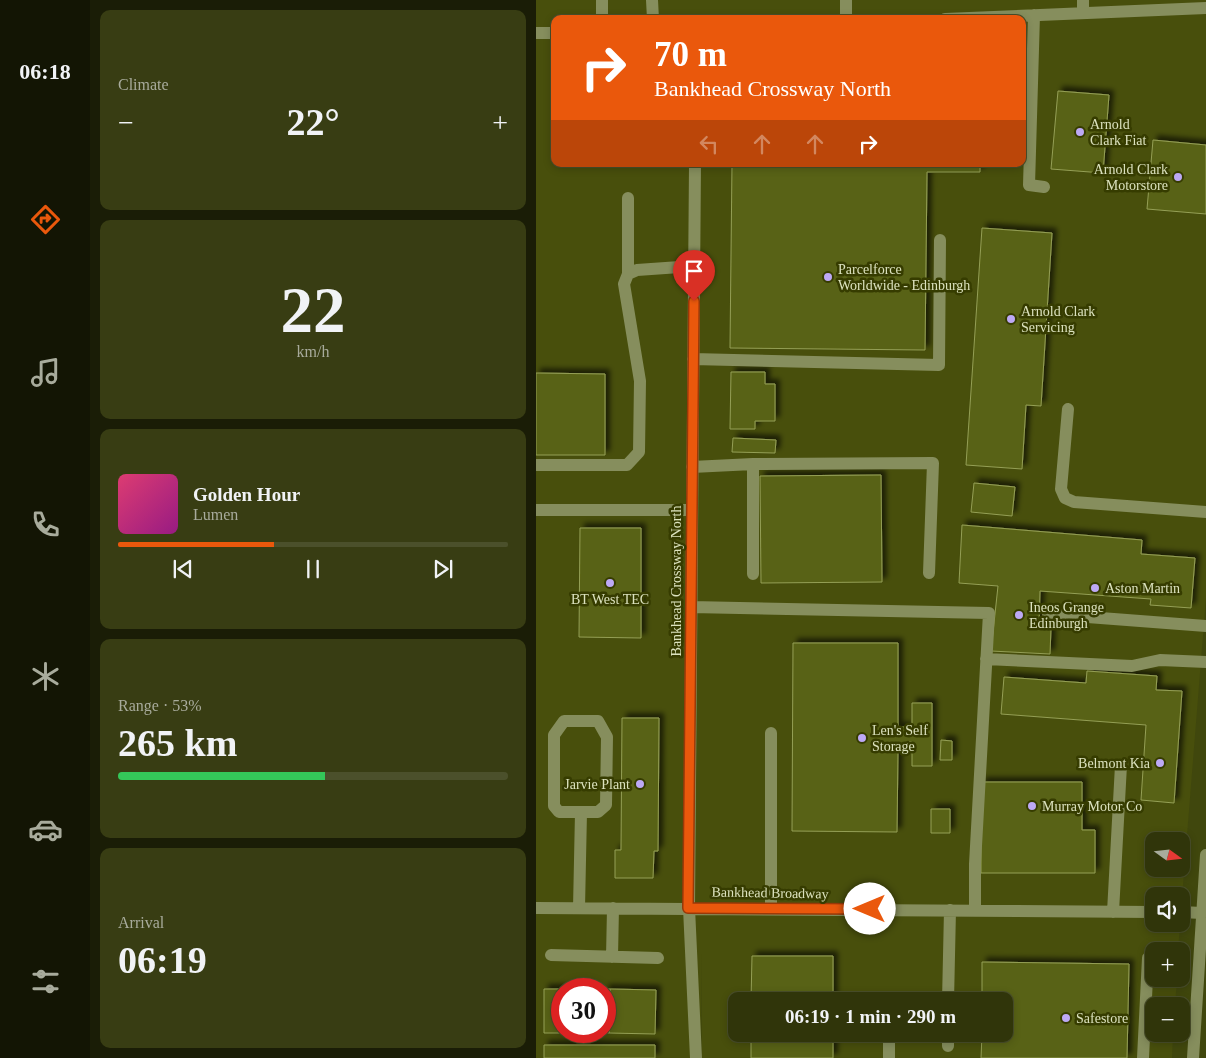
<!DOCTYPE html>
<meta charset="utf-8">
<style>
body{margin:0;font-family:"Times New Roman",serif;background:#383d13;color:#f1f3f6;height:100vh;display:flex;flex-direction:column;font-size:19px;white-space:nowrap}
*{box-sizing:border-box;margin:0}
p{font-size:16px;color:#a8ab9c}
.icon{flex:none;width:28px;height:28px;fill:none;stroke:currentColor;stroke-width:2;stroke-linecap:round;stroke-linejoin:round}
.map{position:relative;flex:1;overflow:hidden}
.panel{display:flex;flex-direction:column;gap:10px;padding:10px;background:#1a1d06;width:446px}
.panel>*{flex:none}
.hud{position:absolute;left:15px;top:15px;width:475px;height:152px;border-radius:10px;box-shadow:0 2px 8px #0003,0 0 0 1px #4b502b;background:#ea580c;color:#fff;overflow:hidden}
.needle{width:32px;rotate:105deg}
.tools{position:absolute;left:609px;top:832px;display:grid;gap:10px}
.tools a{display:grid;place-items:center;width:45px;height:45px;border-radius:10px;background:#30350a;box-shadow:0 2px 8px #0003,0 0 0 1px #4b502b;font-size:25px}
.speed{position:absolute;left:15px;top:978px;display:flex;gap:10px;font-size:25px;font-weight:700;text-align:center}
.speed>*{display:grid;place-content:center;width:65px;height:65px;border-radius:50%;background:#30350a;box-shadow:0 2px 8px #0003,0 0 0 1px #4b502b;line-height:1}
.speed .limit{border:8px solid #d22;background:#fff;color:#111}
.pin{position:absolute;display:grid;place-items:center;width:42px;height:42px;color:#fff;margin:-51px -21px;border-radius:50% 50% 50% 0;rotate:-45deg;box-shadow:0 0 5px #0007}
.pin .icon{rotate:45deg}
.me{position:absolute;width:55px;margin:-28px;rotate:270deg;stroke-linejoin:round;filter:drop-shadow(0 0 4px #0008)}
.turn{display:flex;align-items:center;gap:18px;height:105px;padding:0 20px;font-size:22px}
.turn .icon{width:65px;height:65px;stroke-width:2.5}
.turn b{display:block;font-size:35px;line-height:42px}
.lanes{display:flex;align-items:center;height:48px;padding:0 20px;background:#0003;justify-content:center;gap:25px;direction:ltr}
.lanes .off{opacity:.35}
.big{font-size:38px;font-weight:700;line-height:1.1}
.panel .card{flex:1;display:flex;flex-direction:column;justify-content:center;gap:8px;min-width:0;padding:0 18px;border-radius:10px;background:#383d13}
.panel .dial{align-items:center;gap:0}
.dial b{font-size:65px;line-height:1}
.song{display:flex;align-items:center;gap:15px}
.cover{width:60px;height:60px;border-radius:8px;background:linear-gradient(135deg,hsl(340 70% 55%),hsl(310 70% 35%))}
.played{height:5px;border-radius:2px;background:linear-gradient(90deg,#ea580c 40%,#4b502b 40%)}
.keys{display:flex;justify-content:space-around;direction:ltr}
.heat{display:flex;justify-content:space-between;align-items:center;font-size:28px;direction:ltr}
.charge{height:8px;border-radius:4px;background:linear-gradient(90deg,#34c759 53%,#4b502b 0)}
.trip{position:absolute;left:192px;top:992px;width:285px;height:50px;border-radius:10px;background:#30350a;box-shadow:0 2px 8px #0003,0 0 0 1px #4b502b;font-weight:700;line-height:50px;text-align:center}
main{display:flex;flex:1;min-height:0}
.menu{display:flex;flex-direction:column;width:90px;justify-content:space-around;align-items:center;background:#131504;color:#a8ab9c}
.menu .icon{width:35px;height:35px}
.menu .active{color:#ea580c}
.menu b{font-size:22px;color:#f1f3f6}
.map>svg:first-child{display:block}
</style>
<main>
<nav class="menu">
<b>06:18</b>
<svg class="icon active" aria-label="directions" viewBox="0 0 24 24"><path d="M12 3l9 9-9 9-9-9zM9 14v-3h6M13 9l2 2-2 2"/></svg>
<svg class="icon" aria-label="music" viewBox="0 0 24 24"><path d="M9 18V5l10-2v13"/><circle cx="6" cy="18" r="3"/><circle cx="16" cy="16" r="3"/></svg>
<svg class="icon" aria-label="phone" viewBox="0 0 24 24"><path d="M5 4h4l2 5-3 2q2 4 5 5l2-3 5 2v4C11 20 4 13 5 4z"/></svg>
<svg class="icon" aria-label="climate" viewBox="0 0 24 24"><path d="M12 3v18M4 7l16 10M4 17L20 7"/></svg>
<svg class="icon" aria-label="car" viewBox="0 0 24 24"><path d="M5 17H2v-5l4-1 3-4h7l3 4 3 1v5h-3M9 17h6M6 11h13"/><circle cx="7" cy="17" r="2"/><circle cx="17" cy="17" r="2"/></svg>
<svg class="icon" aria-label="filters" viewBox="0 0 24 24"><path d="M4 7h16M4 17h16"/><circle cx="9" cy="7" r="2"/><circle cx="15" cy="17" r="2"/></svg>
</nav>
<section class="panel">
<div class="card"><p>Climate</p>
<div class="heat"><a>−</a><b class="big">22°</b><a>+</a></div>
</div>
<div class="card dial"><b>22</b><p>km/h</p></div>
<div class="card">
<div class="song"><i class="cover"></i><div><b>Golden Hour</b><p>Lumen</p></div></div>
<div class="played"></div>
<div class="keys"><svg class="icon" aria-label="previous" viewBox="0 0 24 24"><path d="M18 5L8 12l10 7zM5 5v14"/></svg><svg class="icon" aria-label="pause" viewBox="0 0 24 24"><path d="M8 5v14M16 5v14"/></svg><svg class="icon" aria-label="next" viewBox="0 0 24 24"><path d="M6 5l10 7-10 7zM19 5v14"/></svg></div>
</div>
<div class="card"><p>Range · 53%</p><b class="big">265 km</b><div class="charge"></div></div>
<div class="card"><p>Arrival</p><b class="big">06:19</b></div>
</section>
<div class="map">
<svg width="670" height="1058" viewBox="0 0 670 1058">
<defs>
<filter id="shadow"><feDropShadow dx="4.5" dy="-4.5" stdDeviation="2.5" flood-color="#0009"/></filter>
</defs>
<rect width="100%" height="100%" fill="#40470d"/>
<path fill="#484f0c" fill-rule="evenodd" d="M0 0H670V598L645 910V896H618V924H644L642 951H618V979H641L639 1006H618V1034H637L636 1058H166L165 951V1058H0ZM19 19H486V164H19ZM618 841H645V869H618ZM26 989H69V1031H26ZM201 1001H469V1034H201Z"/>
<path fill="#596215" stroke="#949f56" filter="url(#shadow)" d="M522 91 573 95 567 173 515 169Z
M617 140 670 145V214L611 209Z
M196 164H444V172H391L389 350 194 348Z
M446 228 516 233 505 406 490 405 486 469 430 465Z
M195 372H229V384H239V421H219V429H194Z
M0 373 69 374V455H0Z
M197 438 240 440 239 453 196 452Z
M345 475 346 582 225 583 224 476Z
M438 483 479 487 476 516 435 512Z
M426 525 606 540 605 554 659 558 655 608 614 605 615 599 504 591 503 625 515 628 514 654 455 651 462 586 423 583Z
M44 528H105V638L43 637Z
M257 643H362V727H371V734H376V703H396V766H376V742H371V750H362L361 832 256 831Z
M551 671 621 676 620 690 646 691 638 803 605 800 610 725 465 714 468 677 550 683Z
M86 718H123L122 851H118L117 878H79V850H85Z
M405 740 416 741V760H404Z
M445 782H546V830H559V873H445Z
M395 809H414V833H395Z
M216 956H297V1001H215Z
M446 962 593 964 591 1058H445L446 1034H469V1001H446Z
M8 989H26V1031H69V989H74L73 1033H8Z
M74 989 120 990 119 1034 73 1033Z
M215 1034H297V1058H215Z
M8 1045H119V1058H8Z"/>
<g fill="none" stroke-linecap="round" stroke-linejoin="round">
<path stroke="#868e5d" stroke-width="12" d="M66 0V19
M116 0 117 19
M310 0V19
M547 0V13
M498 15 493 185 508 187
M409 19 670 8
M0 33H19
M159 164 153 908 160 1058
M92 198V274
M157 359 403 365 404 240
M532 409 525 489 529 498 538 502 670 512
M217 464 397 463 393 573
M0 465H91L103 452 104 381 88 284 92 274 101 270 158 266
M156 467 217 464V574
M0 510H156
M155 607 453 613 439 864V910
M512 614 670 626
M450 659 596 666 624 660 670 662
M28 721H62L71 737 70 805 62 812H23L18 806V735Z
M235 733V908
M0 908 618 912
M43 908 45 812
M577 912 585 765
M645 912 666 913
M15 955 122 958
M76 957 77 908
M412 1001 414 910
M353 1034V1058
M412 1046V1034
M607 1058 612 958
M657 1058 670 855"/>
</g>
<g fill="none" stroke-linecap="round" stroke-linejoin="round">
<g stroke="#983908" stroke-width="12">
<path id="route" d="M158 301 152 908 334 909"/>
</g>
<use href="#route" stroke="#ea580c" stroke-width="9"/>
</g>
<g fill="#bda9f5" stroke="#363c00" stroke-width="2">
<circle cx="544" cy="132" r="5"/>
<circle cx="642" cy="177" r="5"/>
<circle cx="292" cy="277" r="5"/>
<circle cx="475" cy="319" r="5"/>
<circle cx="74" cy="583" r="5"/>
<circle cx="559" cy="588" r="5"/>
<circle cx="483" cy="615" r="5"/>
<circle cx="326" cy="738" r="5"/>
<circle cx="624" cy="763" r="5"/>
<circle cx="104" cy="784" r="5"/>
<circle cx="496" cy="806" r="5"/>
<circle cx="530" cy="1018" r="5"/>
</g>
<g text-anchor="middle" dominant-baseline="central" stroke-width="5" stroke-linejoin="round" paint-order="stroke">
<g font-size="14" fill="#dce2be" stroke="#363c00" text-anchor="start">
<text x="554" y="124">Arnold<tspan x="554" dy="16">Clark Fiat</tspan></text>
<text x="632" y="169" text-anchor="end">Arnold Clark<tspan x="632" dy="16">Motorstore</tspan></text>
<text x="302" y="269">Parcelforce<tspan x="302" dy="16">Worldwide - Edinburgh</tspan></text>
<text x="485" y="311">Arnold Clark<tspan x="485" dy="16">Servicing</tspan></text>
<text x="569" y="588">Aston Martin</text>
<text x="74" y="599" text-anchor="middle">BT West TEC</text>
<text x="493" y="607">Ineos Grange<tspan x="493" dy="16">Edinburgh</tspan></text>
<text x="336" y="730">Len's Self<tspan x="336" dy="16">Storage</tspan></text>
<text x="614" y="763" text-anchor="end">Belmont Kia</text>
<text x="94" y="784" text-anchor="end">Jarvie Plant</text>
<text x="506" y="806">Murray Motor Co</text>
<text x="540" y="1018">Safestore</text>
</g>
<g font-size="14" fill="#dce2be" stroke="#363c00">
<text transform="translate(140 581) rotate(-90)">Bankhead Crossway North</text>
<text transform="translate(234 893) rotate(1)">Bankhead Broadway</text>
</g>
</g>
</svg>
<div class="tools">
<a><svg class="needle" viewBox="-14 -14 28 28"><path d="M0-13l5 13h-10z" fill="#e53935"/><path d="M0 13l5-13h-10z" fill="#a8ab9c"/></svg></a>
<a><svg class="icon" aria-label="sound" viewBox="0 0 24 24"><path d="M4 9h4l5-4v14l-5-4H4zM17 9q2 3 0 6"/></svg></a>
<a>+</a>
<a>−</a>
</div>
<div class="speed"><div class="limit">30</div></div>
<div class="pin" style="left:158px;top:301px;background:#d93025"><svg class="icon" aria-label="arrive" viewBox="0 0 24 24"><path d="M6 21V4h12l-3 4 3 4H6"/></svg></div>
<svg class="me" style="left:334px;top:909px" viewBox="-20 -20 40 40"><circle r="19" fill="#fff"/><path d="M0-13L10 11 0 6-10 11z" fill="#ea580c"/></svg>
<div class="trip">06:19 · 1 min · 290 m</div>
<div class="hud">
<div class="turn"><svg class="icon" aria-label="right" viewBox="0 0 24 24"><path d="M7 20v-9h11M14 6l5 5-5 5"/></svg><div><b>70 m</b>Bankhead Crossway North</div></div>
<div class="lanes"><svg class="icon off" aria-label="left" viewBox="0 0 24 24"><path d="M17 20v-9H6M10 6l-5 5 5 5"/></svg><svg class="icon off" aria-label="ahead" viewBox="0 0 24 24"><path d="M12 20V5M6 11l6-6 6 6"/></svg><svg class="icon off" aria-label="ahead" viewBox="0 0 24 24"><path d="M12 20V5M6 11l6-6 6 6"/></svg><svg class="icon" aria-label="right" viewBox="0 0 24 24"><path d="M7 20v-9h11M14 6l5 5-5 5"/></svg></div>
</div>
</div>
</main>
